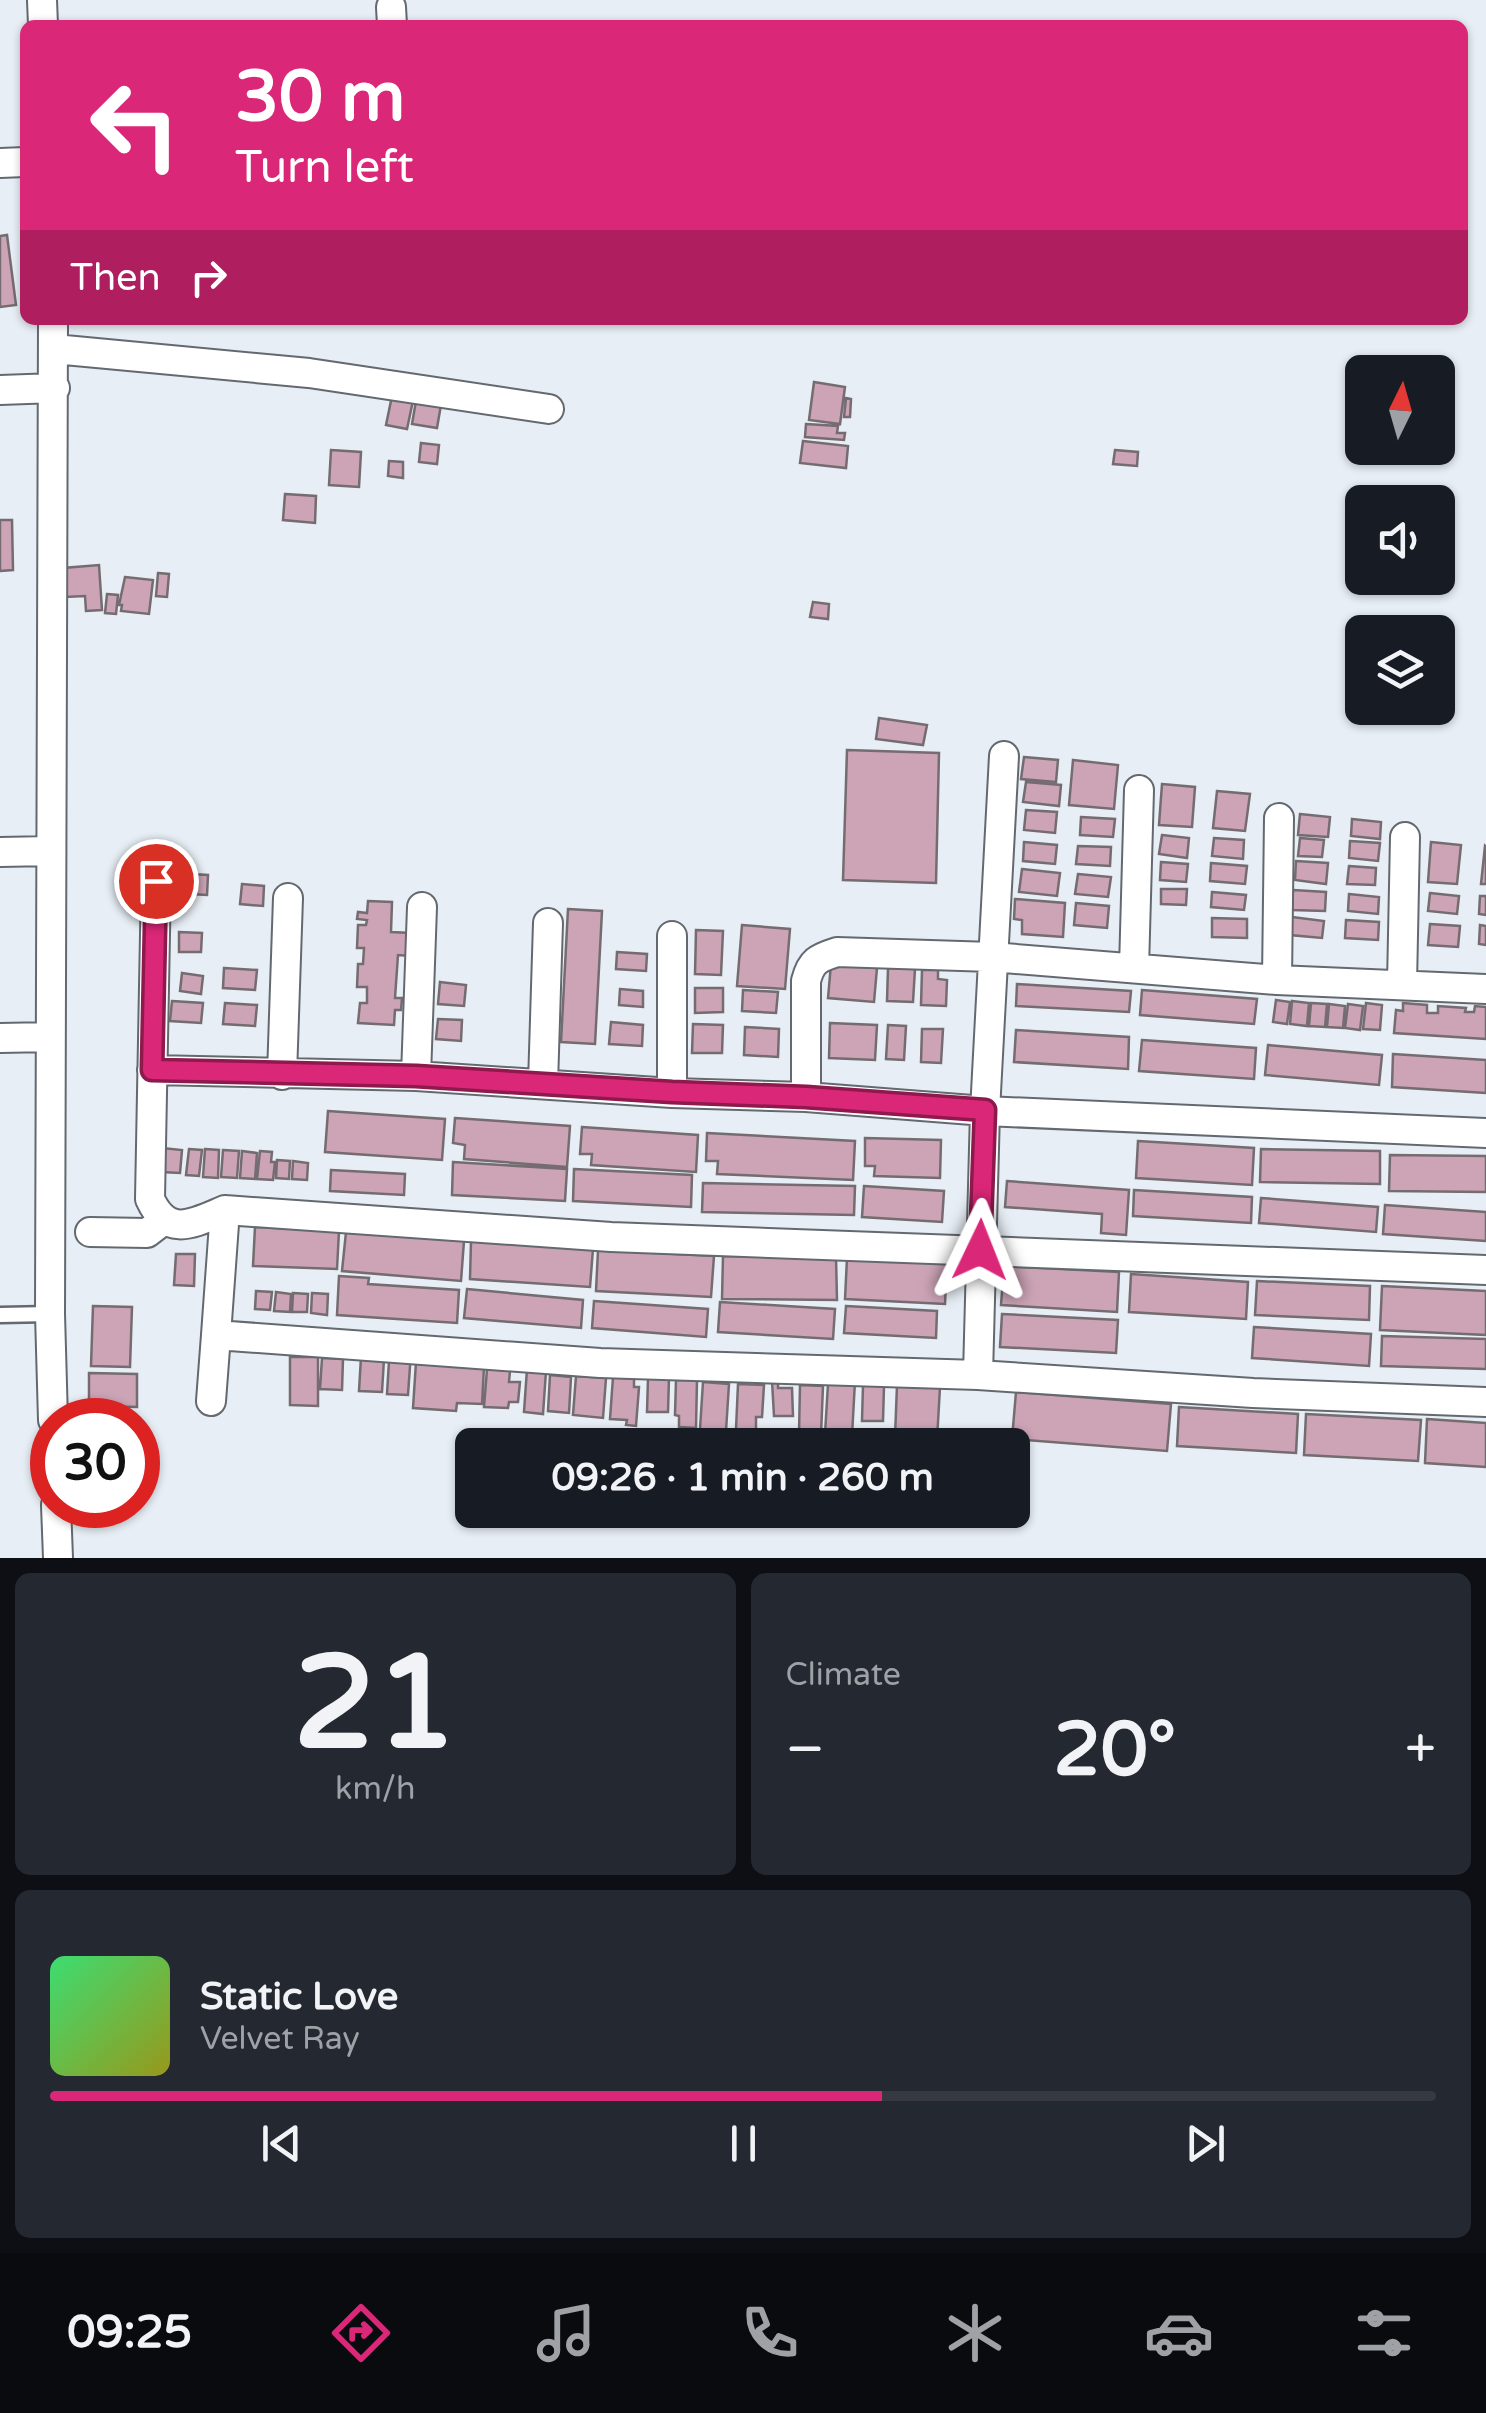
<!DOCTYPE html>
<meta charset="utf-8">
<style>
body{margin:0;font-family:"Varela Round",sans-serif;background:#242831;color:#f1f3f6;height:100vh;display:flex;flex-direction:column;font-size:38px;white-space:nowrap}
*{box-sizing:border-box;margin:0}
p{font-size:32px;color:#9ea1a6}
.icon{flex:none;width:55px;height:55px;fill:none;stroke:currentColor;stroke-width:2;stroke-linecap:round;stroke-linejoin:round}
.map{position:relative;height:1558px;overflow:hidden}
.sheet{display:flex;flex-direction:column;gap:15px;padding:15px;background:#0d0f14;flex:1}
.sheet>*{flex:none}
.guide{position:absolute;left:20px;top:20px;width:1448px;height:305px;border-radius:15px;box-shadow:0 2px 8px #0004;background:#db2777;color:#fff;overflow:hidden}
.needle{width:65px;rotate:5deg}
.tools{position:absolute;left:1345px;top:355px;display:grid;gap:20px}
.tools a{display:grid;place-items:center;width:110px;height:110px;border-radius:15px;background:#171b24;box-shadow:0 2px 8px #0004;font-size:50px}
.speed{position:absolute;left:30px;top:1398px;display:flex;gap:20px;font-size:50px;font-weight:700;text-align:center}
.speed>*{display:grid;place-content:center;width:130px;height:130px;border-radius:50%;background:#171b24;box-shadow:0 2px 8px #0004;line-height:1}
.speed .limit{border:15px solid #d22;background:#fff;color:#111}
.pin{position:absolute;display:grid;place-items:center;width:85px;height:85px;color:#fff;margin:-42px;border:5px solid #fff;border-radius:50%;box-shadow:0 2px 10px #0007}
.me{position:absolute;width:110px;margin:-55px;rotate:2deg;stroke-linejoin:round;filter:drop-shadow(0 0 8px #0008)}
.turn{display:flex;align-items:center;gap:35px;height:210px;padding:0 50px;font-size:45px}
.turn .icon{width:130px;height:130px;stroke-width:2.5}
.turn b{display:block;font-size:70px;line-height:85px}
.then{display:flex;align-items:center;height:95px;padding:0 50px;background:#0003;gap:20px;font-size:38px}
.big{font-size:75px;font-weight:700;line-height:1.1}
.sheet .tile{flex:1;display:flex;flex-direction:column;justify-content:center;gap:15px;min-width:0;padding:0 35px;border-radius:15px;background:#242831}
.sheet .dial{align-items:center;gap:0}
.dial b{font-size:130px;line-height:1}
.song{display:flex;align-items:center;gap:30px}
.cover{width:120px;height:120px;border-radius:15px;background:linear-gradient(135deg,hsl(140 70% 55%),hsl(60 70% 35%))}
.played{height:10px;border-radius:5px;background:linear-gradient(90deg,#db2777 60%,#363941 60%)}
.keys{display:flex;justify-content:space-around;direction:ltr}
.heat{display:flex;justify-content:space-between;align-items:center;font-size:55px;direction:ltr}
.sheet .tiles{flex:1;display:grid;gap:15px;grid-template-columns:1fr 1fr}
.tile:last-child{grid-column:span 2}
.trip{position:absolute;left:455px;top:1428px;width:575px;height:100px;border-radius:15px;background:#171b24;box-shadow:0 2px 8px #0004;font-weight:700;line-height:100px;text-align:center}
.tab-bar{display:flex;height:160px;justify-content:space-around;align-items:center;background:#090b0e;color:#9ea1a6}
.tab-bar .icon{width:70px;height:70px}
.tab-bar .active{color:#db2777}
.tab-bar b{font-size:45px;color:#f1f3f6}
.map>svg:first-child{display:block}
</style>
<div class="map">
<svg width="1486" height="1558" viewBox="0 0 1486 1558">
<rect width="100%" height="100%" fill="#e7eef5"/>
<path fill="#cca4b6" stroke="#746c70" stroke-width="2.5" d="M7 235 16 305 0 307V236Z
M814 382 845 387 840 424 809 420Z
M393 391 414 396 407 429 386 425Z
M417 395 442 399 437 428 412 424Z
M846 398 851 399 850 417H844Z
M806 424 838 426 837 433H845L844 440 805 437Z
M803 441 848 446 846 468 800 463Z
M421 443 439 445 437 464 419 462Z
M331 450 361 452 359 487 329 485Z
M1115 450 1138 452 1137 466 1113 464Z
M389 461 403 462V478L388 476Z
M285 494 316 496 315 523 283 520Z
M0 520H12L13 570 0 571Z
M99 565 102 610 86 611 85 596 65 597 63 568Z
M158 573 169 574 167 597 156 596Z
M125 577 153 580 149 614 121 611 122 605H119Z
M107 594 118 595 116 614 105 613Z
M813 602 829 604 828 619 810 617Z
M879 718 927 725 923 745 876 739Z
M847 750 939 753 936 883 843 880Z
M1024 757 1058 760 1056 782 1021 779Z
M1073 760 1118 765 1114 809 1069 805Z
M1026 782 1061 785 1059 806 1023 802Z
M1162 784 1195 787 1192 827 1159 825Z
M1217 791 1250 794 1245 831 1213 828Z
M1026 810 1057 812 1055 833 1024 830Z
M1300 814 1330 817 1328 837 1298 835Z
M1081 817 1115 819 1113 837 1080 835Z
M1352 819 1381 822 1380 839 1351 836Z
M1162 835 1189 838 1187 858 1159 854Z
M1214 838 1244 840 1243 859 1212 856Z
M1300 838 1324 840 1322 857 1298 856Z
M1350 841 1380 843 1378 861 1349 858Z
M1024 842 1057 845 1055 864 1023 861Z
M1431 842 1461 845 1457 884 1428 882Z
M1078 846 1111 847 1110 866 1076 864Z
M1485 846 1486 847V884H1481Z
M1296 861 1328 863 1326 884 1295 880Z
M1161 862 1188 864 1186 882 1160 880Z
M1211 863 1247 866 1245 884 1210 881Z
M1349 866 1376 868 1375 885 1347 884Z
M1022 869 1060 873 1057 896 1019 892Z
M174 873 208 875 207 895 172 893Z
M1078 874 1111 877 1108 897 1075 894Z
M242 884 264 886 263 906 240 904Z
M1161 889H1187L1186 905 1161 904Z
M1293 890 1326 892 1325 911 1292 910Z
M1212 892 1246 895 1244 910 1211 907Z
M1430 893 1459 896 1457 914 1428 911Z
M1349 894 1379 897 1378 914 1348 911Z
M1480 896H1486V915L1479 914Z
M1015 899 1065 903 1063 937 1022 934V920L1014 919Z
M368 901 392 902 391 932 411 933 410 956 398 955 395 998H402L401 1010H395L394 1025 358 1023 360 1003H367V987H357L358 964H363L364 948H357L358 925H366L367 920 357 919 358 912 367 913Z
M1076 903 1109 906 1107 928 1074 925Z
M568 909 602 911 595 1044 561 1042Z
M1292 917 1324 921 1322 938 1290 935Z
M1212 918 1247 919V938L1212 937Z
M1346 920 1379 922 1378 940 1345 938Z
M1430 924 1460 926 1458 947 1428 945Z
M742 925 790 929 785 989 737 986Z
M1480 925 1486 926V945L1479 944Z
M696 930 723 931 721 975 695 974Z
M179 932 202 933 201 952H179Z
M617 952 647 954 646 971 616 969Z
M831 964 877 968 874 1002 828 998Z
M224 968 257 970 255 990 223 988Z
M888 968 915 969 913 1002 887 1001Z
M922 970H938V979L947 980 946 1006 921 1005Z
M182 973 203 976 201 994 180 991Z
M440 982 466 985 464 1006 438 1004Z
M1017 984 1131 991 1129 1012 1016 1006Z
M695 988H723V1012L695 1013Z
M620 989 643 991V1007L619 1005Z
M743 990 778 992 776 1013 742 1011Z
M1142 990 1257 999 1254 1024 1140 1015Z
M1276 1000 1290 1002 1287 1024 1273 1022Z
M172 1001 203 1003 201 1023 170 1021Z
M1292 1001 1309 1003 1307 1026 1290 1024Z
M225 1003 257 1005 255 1026 223 1024Z
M1311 1003 1327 1004 1325 1027 1309 1026Z
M1366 1003 1382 1005 1380 1030 1363 1029Z
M1403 1003 1427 1005V1013H1438V1006L1466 1008 1465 1012H1474L1475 1006 1486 1007V1039L1394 1033 1396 1010 1403 1011Z
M1329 1004 1345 1006 1343 1028 1327 1027Z
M1348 1004 1363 1006 1360 1030 1345 1028Z
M438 1019 462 1020 461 1041 436 1039Z
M611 1022 643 1025 642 1046 609 1044Z
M830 1023 877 1025 875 1060 829 1058Z
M693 1024 723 1025 722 1053H692Z
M888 1025 906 1026 904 1060 886 1059Z
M745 1027 779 1029 778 1057 744 1055Z
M922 1029H943L941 1063 921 1062Z
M1016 1030 1129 1037 1128 1069 1014 1062Z
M1142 1040 1256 1048 1254 1079 1139 1071Z
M1268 1045 1382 1055 1379 1085 1265 1075Z
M1393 1054 1486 1060V1093L1392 1087Z
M328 1111 445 1119 442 1160 325 1152Z
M455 1118 570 1126 567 1167 464 1159 465 1145 453 1143Z
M582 1127 698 1135 696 1172 591 1165 592 1154H580Z
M707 1133 855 1141 853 1180 717 1174 718 1161H706Z
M865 1138 941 1140 940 1178 874 1176 875 1166H865Z
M1138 1141 1254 1148 1252 1185 1136 1178Z
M162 1148 182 1150 180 1173 161 1172Z
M189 1149 202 1150 199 1176 186 1175Z
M205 1149 219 1150 218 1178 203 1177Z
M1261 1149 1380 1151V1184L1260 1182Z
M223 1150 239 1151 237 1178 221 1177Z
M242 1151 257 1153 255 1179 240 1178Z
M260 1151 272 1152 271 1162H275L273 1180 257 1179Z
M1390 1155 1486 1156V1192L1389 1191Z
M277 1160 290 1161 289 1179 276 1178Z
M293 1161 308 1163 307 1180 292 1179Z
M453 1162 567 1169 565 1201 452 1195Z
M574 1169 692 1175 691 1207 573 1201Z
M331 1170 405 1174 404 1195 330 1191Z
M1007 1181 1129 1190 1126 1235 1101 1233 1102 1214 1005 1207Z
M703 1183 855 1186 854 1215 702 1212Z
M864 1186 944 1191 942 1222 862 1217Z
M1134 1190 1252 1197 1251 1223 1133 1216Z
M1261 1198 1378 1207 1376 1232 1259 1223Z
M1385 1205 1486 1212V1241L1383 1234Z
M255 1227 339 1231 337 1269 253 1266Z
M346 1232 464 1241 461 1281 342 1271Z
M471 1241 593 1249 590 1287 470 1279Z
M598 1250 714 1256 711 1297 596 1291Z
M176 1254H195L194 1286 174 1285Z
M723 1256 836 1257 837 1300 722 1299Z
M847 1258 947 1262 945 1304 845 1299Z
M1004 1266 1119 1272 1117 1312 1001 1305Z
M1131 1274 1248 1282 1246 1319 1129 1312Z
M339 1276 369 1278 368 1284 459 1290 457 1323 337 1315Z
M1257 1281 1370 1286 1369 1320 1255 1315Z
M1382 1286 1486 1291V1335L1380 1330Z
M467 1289 583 1300 581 1328 464 1318Z
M256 1291 272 1292 270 1310 255 1309Z
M276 1292 291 1294 290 1312 274 1311Z
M293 1293 308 1294 307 1312H292Z
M312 1293 328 1294 327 1315 311 1313Z
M594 1301 708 1309 706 1337 592 1328Z
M720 1302 835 1309 833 1339 718 1332Z
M93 1306 132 1307 130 1367 91 1366Z
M846 1306 937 1311 936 1338 844 1333Z
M1002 1314 1118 1320 1116 1353 1000 1347Z
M1254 1327 1371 1334 1369 1366 1252 1358Z
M1382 1336 1486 1339V1369L1381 1366Z
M411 1352 408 1395 387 1394 389 1361Z
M290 1357H318V1406L290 1405Z
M361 1357 384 1359 382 1392 359 1391Z
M322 1358 343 1359 342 1390 320 1389Z
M416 1362 484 1367 482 1404 457 1403 456 1411 413 1408Z
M487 1369 510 1371 509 1382H520L518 1402H509L508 1408 484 1407Z
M527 1369 546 1371 543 1414 524 1412Z
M89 1373 137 1374V1407L89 1406Z
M550 1375 571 1377 569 1413 548 1411Z
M576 1376 606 1378 603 1418 573 1415Z
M613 1377 634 1379V1387H639L636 1426 626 1425 627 1420 610 1419Z
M648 1378H669L668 1412H647Z
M676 1380H697L696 1428 679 1427V1416L675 1415Z
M843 1380 855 1381 852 1436 825 1434 828 1384 843 1385Z
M772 1381H778V1388H792L793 1416H774Z
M703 1382 729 1384 726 1431 700 1429Z
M738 1384 764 1385 762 1417H756V1431L736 1429Z
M800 1385 823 1386 821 1435 799 1434Z
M863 1385 884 1386 883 1421H862Z
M897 1385 940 1387 937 1440 895 1437Z
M1016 1392 1171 1404 1167 1451 1012 1439Z
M1179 1407 1298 1414 1296 1453 1177 1446Z
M1306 1414 1421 1420 1418 1461 1304 1455Z
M1427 1419 1486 1423V1467L1425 1463Z"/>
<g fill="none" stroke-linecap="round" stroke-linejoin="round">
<g stroke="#63696f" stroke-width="19">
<path id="lane" d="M0 1315 50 1314"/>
</g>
<g stroke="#63696f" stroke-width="32">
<path id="street" d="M42 0 43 25
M391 7 392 25
M0 163 25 162
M53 320 50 1314 53 1420
M54 349 309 373 549 409
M0 390 55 388
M0 852 50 851
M156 881 150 1199C168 1239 194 1223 225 1210L611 1237 1486 1270
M1134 968 1139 790
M1277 980 1279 818
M1402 984 1405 837
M0 1038 50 1037
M152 1070 416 1076 672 1093 806 1097 985 1111 1486 1133
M282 1075 288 898
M416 1076 422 907
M543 1084 548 923
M672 1093V936
M806 1097V981C811 961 818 958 837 952L992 957 1277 980 1486 989
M90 1232 147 1233 164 1220
M216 1335 225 1210
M978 1375 985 1111 1004 756
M211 1401 216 1335 600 1363 978 1375 1253 1393 1486 1402
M56 1505 58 1558"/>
</g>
<use href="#lane" stroke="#fff" stroke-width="14"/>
<use href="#street" stroke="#fff" stroke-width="28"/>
</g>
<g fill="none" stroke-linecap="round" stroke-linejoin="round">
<g stroke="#8e194d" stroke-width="25">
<path id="route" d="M156 881 152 1070 416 1076 672 1092 806 1097 985 1110 980 1250"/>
</g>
<use href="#route" stroke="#db2777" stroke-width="18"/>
</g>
</svg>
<div class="tools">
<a><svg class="needle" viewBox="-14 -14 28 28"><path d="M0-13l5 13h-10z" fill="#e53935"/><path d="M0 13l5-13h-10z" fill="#9ea1a6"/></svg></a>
<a><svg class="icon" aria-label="sound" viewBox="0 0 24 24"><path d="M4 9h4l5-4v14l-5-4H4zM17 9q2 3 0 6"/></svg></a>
<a><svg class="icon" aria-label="layers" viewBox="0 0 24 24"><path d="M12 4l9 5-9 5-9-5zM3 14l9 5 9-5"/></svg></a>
</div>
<div class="speed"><div class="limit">30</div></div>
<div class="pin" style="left:156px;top:881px;background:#d93025"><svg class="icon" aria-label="arrive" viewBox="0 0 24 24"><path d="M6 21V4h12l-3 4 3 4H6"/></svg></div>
<svg class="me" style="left:980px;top:1250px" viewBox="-20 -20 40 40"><path d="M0-17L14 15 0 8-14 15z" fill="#db2777" stroke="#fff" stroke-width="4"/></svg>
<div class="trip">09:26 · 1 min · 260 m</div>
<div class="guide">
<div class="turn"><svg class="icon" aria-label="left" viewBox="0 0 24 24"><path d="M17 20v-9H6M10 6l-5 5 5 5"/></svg><div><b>30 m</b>Turn left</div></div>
<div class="then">Then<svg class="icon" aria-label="right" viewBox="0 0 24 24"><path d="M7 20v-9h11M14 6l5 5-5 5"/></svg></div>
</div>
</div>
<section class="sheet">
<div class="tiles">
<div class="tile dial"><b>21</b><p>km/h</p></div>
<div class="tile"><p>Climate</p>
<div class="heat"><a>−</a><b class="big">20°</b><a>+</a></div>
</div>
<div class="tile">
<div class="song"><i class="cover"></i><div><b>Static Love</b><p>Velvet Ray</p></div></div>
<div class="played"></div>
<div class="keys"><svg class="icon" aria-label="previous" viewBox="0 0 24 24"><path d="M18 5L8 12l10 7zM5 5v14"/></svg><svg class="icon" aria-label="pause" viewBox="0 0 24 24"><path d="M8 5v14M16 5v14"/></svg><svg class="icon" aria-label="next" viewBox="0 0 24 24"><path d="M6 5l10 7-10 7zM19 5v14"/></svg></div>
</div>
</div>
</section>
<nav class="tab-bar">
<b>09:25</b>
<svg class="icon active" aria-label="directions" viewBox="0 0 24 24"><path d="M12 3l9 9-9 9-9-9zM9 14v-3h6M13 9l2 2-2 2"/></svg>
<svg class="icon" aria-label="music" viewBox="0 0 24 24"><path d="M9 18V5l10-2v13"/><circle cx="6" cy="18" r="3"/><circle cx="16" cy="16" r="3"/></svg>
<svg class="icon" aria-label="phone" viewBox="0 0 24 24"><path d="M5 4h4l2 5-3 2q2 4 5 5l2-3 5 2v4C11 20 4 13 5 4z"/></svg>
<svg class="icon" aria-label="climate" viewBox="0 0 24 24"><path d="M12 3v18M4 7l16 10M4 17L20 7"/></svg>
<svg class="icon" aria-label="car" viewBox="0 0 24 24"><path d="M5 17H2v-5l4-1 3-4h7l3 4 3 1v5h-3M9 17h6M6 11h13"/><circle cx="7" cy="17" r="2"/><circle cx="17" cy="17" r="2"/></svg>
<svg class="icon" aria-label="filters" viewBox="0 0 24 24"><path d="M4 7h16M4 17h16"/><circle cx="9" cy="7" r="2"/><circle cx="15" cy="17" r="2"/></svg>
</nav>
